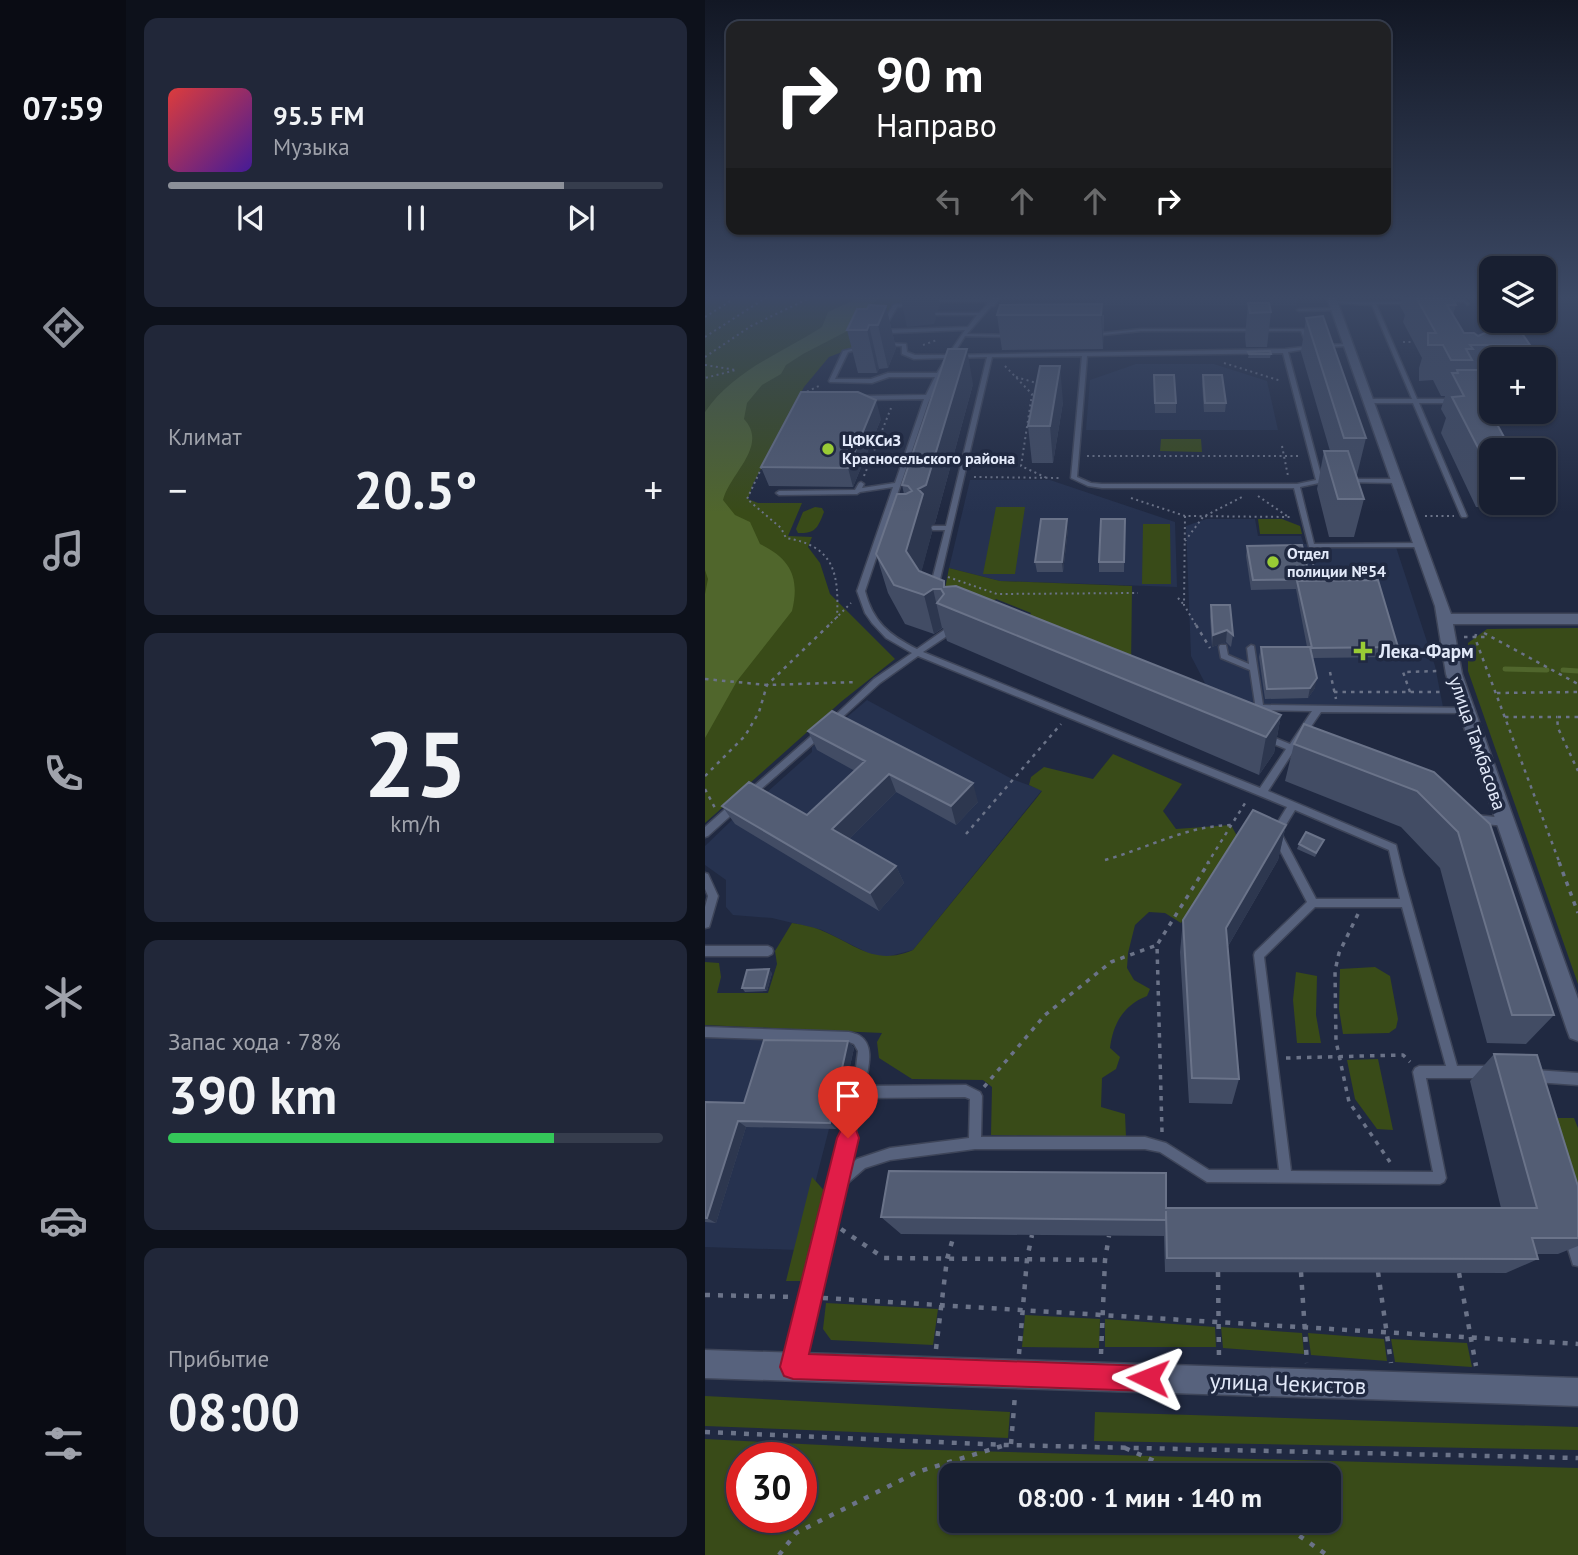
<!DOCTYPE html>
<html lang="ru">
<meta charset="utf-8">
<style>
body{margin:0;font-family:"PT Sans",sans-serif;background:#212739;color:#f1f3f6;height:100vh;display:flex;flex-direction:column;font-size:26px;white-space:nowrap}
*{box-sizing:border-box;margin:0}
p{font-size:23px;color:#9fa2ab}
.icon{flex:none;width:38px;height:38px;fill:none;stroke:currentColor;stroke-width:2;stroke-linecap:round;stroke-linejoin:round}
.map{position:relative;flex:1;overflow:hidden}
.side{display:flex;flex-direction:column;gap:18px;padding:18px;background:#0d111b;width:579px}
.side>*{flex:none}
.guide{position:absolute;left:21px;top:21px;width:665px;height:214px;border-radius:14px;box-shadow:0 2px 5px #0004,0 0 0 2px #363d4d;background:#202124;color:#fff;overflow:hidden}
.tools{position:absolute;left:774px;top:256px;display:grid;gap:14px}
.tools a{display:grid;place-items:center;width:77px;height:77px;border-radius:14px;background:#181f31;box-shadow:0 2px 5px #0004,0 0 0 2px #363d4d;font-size:35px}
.speed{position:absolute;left:21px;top:1442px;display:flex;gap:14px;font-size:35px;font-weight:700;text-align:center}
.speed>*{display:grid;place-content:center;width:91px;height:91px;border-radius:50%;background:#181f31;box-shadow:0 2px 5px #0004,0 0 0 2px #363d4d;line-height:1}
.speed .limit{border:10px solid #d22;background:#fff;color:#111}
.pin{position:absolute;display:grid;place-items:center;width:60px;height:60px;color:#fff;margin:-72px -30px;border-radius:50% 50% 50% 0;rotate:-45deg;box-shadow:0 0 7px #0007}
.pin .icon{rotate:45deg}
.me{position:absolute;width:77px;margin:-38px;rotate:272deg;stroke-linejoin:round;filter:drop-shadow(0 0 5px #0008)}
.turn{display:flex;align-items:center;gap:24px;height:147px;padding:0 35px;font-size:32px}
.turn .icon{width:91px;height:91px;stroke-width:2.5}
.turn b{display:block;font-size:49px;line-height:60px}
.lanes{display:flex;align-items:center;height:66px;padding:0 35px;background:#0003;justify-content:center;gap:35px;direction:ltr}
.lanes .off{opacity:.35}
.big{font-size:52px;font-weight:700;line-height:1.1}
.side .widget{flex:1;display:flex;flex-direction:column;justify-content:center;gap:10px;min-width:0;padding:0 24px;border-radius:14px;background:#212739}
.side .dial{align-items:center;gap:0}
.dial b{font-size:91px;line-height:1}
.song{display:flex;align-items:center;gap:21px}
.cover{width:84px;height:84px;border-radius:10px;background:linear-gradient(135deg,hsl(0 70% 55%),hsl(260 70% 35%))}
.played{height:7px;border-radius:4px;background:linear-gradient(90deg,#8c9099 80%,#363d4d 80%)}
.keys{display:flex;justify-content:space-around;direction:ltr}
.heat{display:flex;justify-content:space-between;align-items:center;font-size:38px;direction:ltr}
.charge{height:10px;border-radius:5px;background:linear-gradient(90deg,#34c759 78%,#363d4d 0)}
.trip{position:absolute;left:234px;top:1463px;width:402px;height:70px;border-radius:14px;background:#181f31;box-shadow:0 2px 5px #0004,0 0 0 2px #363d4d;font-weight:700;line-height:70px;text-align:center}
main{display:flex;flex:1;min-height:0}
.tab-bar{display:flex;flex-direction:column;width:126px;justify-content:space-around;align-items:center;background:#0a0c14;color:#9fa2ab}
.tab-bar .icon{width:49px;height:49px}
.tab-bar .on{color:#8c9099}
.tab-bar b{font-size:32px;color:#f1f3f6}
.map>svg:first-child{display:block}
</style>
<main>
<nav class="tab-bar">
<b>07:59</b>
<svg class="icon on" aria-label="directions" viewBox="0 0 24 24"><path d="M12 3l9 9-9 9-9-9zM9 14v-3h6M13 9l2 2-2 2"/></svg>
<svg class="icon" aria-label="music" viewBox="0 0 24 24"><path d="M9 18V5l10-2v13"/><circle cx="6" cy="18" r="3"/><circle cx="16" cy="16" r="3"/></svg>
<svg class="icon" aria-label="phone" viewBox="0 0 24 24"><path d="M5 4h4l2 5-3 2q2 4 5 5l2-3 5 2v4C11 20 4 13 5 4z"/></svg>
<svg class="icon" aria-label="climate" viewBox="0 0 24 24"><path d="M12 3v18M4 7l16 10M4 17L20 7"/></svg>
<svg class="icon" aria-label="car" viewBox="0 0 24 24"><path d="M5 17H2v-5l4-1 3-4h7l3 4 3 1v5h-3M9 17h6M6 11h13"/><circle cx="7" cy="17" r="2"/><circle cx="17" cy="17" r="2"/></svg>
<svg class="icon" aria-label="filters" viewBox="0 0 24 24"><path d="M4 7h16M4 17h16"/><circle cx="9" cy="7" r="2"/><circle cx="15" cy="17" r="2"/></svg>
</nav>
<section class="side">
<div class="widget">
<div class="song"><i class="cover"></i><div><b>95.5 FM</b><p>Музыка</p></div></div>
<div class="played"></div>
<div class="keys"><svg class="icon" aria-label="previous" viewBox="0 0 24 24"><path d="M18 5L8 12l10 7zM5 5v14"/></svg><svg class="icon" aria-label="pause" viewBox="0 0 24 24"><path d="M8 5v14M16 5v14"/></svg><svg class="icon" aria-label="next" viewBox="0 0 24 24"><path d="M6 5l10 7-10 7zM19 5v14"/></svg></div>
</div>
<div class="widget"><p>Климат</p>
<div class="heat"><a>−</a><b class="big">20.5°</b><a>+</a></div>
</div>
<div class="widget dial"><b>25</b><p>km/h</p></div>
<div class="widget"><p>Запас хода · 78%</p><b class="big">390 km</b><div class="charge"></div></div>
<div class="widget"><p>Прибытие</p><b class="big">08:00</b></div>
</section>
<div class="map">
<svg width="873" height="1555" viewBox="0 0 873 1555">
<rect width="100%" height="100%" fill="#202941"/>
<path fill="#26324f" d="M391 295H590L592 305H390Z
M431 364H509L562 381 573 430H381L385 380Z
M265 480H345L470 522 472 587 295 581 244 568Z
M501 519H550L553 536H596L599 544H690L730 666 738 707 540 705 502 687 486 656 481 526Z
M162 700 307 779 337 790 208 950 185 956H169L117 930 67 918 28 915 21 907V880L0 865V846L53 795 60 794 107 752V747Z
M0 1031 148 1035 93 1250 0 1247Z"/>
<path fill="#394b18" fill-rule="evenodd" d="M11 295H213L186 307 163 342 124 357 99 387 48 484 43 499 53 503H97L83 536 107 537 103 547 115 563 125 594 190 659 137 701 0 823V302Z
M456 439H496L497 452 455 451Z
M110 507 117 508 119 512C113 527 111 534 93 533L91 529 98 512Z
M291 507H320L310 574H278Z
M553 519H577L595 526 597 534H555Z
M438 524H465L466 584H437Z
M244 568 295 581 427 586 426 669 318 631 326 613 291 599 274 612 240 589Z
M873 628V984L763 671V643L782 629Z
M408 754 477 784 458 811 471 829 526 825 532 836 476 923 460 913 444 912 430 925 423 953 422 968 429 980 445 989 442 996C419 1005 408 1023 405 1048L415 1057 411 1069 397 1078 396 1107 420 1114 421 1137 286 1135 287 1087 278 1080 207 1079 174 1058 172 1042 177 1033 0 1025V962L14 963 16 977 12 993H63L72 964 70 951 87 923C98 925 110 927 120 932 152 946 171 966 208 950L330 800 337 791 324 785 326 777 339 767 388 779Z
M670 967 685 976 693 1019 691 1028 684 1033 638 1034 634 1009 635 969Z
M591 972 612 976 611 1015 616 1043H592L588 1000Z
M673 1059 688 1130 672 1129 650 1099 642 1060Z
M836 1118H869L873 1128V1239Z
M107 1177 123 1195 104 1281H81Z
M121 1303 233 1309 228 1345 126 1340 118 1329Z
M320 1315 395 1319 394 1348 317 1347Z
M400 1319 510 1327 511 1347H400Z
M516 1327 597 1333 599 1354 518 1348Z
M603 1333 679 1339 682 1361 606 1355Z
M686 1339 762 1343 767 1367 690 1362Z
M0 1396 305 1412 303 1438 0 1426Z
M390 1412 873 1427V1450L389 1441Z
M0 1439 198 1449 873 1468V1555H0ZM37 1458H96V1517H37ZM625 1475V1521H247V1475Z"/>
<path fill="#50662c" d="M160 295H181L163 306 150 327 98 354 81 365 76 374 57 385 42 403 39 419C64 446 25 473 18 500L30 515 45 522 55 544C86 559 95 578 87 611L32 681 0 738V594L3 579 0 570V412C29 370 75 354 117 327L123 312Z"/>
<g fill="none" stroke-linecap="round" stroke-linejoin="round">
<path stroke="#50662c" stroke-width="5" d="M800 669 842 670
M858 670 873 671"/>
<g stroke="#3e4559" stroke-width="3">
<path id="service" d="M222 295H226L225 300H290L292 301 290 302H222L220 301Z
M738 300H760L764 304 762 305 759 302H736V301Z
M625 301 706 302 708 303 706 304H671L712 399H749L752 401 749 403H714L762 516 761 517H757L756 516 708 403H663L660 401 663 399H707L667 305 627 303 625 302Z
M207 302H209V304L192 307 181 326H177V325L188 305Z
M284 303 288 304 262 334 307 335H309V337L260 336 248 355 580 349 607 346V348L583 352 617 479H624L627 481 624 483H614L595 487 609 544 716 543 719 545 716 547H604L589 488H397L383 486 366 478 377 356 287 357 233 588 232 590H226L225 588 240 530H228L225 528 228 526H241L282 357 246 358 237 373 240 375 235 377 223 403 160 591C168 622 184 635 212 649L239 630H245L246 632 245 634 218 652 555 788 581 749 559 740 558 738 559 736H565L585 744 607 711 551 710 545 670 516 658 514 647 515 645H521L523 655 544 664 542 648 546 645 549 646 558 705 764 708 765 710 761 713 616 712 592 747 595 750 594 752H588L563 791 691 845 698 874 752 1066H785L789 1068 791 1072 789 1076 785 1078H721L741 1178 739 1182 735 1184 502 1182 455 1152 440 1149H270L185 1160 160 1168 138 1187 96 1361 94 1366 89 1368 84 1366 82 1361 127 1183 148 1092 153 1051 149 1044 144 1042 0 1037V1027L144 1032C145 1032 155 1035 155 1036 171 1046 162 1071 160 1086L261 1085 275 1092 277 1096 276 1137H440L461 1143 504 1170H574L549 955 550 952 602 902 566 833 582 807 213 656 175 683 131 723 128 724 124 721 169 679 207 653 181 638 167 623 160 613 152 591 188 487 155 492 152 494 74 495 71 493 74 491 150 490 154 483 156 482 159 484 157 488 190 483 219 399 154 400 151 398 154 396 221 395 230 377H184L167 383 125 382 124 381 138 351 158 346 160 347 143 352 130 379H166L183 373H232L241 358 209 359 197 354V346L178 345 176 344 178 343 201 344 202 352 210 355H243L260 330 187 333 176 332 174 331V330L263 327 272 315H230L228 314 230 313H274ZM578 353 611 480 592 484H397L386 483 372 477 382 356ZM590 810 684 850 695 899H611L576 833ZM610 907H697L741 1066H714L710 1068 708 1072 728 1172 586 1171 559 957ZM260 1097 265 1099 264 1138 185 1148 152 1159 143 1167 158 1098Z
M632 308V309L630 310 594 311 592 310 594 309Z
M436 329H598L600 330 605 342 601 343 596 331H436L388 336 386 335 388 334Z
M645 344V346H643L617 347 615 346 617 345Z
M641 479H692L695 481 692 483 639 482 638 481Z
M115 730 118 731 119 733 118 735 47 797H41L40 795 41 793 112 731Z
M30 802 33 803 34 806 33 809 3 836 0 837V827L27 803Z
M770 815 800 818 803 819 805 822 803 825 800 826 770 823 767 822 765 819 767 816Z
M0 873 3 874 13 896 5 924 4 927 0 928V907L3 896 0 889Z
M0 946H63L67 948 68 951 67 954 63 956H0Z
M830 1070 873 1073V1085L830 1082 826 1080 824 1076 826 1072Z
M866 1233 871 1234 873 1240V1266L868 1265 860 1239 861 1234Z"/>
</g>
<g stroke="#3e4559" stroke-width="3">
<path id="minor" d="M289 295H298L289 306H283L281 304Z
M621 295H630L746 614H873V624H748L757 674 873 999V1041L865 1038 862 1030 741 674 730 606Z
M0 1350 873 1378V1406L0 1378Z"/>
</g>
<path stroke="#6b7388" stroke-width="2" stroke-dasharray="2 3.5" stroke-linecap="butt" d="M0 317 35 295
M0 337 65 295
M698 342H709
M218 345 232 340
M0 357 46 326 111 295
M519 363 576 381
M0 365 31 370 0 378
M300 366 327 394 316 466 342 478
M311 377 335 384
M97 394 116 385
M577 446 583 476
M382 456H596
M57 467 42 499 76 528 81 538C130 546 134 574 132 618
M159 476 186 408
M269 477 357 478
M553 496 582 516
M426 498 480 516 585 517
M480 516 479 605 492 627
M720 516H749
M480 541 498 517 537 497
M601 568H609L606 555
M243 577 292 594 433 593
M473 598 479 605
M122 627 146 603"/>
<path stroke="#6b7388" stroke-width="2.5" stroke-dasharray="3.5 5" stroke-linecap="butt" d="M491 625 505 648
M779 633 873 684
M771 634 770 638 855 864
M759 637H784
M625 672 631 699
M0 679 62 685 152 682
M629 692H738
M705 692 698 672 733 671
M792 693 873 692
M800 717H852
M873 717H852L853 728 873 771
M0 776 40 736 54 712 62 685 124 625
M0 789 10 808
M261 834 356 724
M400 860C443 848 481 826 526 825
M502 864 542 800"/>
<path stroke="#6b7388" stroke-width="3.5" stroke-dasharray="4.5 6" stroke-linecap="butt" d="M854 862 873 913
M653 914 634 953 630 971 631 1041 644 1102 685 1162
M581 1058 698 1055 705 1062
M279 1087 340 1015 406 962 452 945
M457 1132 452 945 504 862"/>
<path stroke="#6b7388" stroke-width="4.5" stroke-dasharray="5 8" stroke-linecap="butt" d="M136 1229 179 1258 400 1260
M513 1272 514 1359
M596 1272 602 1363
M673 1272 686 1363
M754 1273 771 1366
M0 1295 90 1297
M118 1298 873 1344
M231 1349 242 1259 249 1235
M314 1354 322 1259 327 1235
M396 1354 400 1260 404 1236
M0 1432 301 1445 873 1458
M306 1444 310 1395
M420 1448 481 1475
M573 1521 622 1555
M74 1555 91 1533 212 1472 297 1446"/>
<use href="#service" fill="#57627d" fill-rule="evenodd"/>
<use href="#minor" fill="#57627d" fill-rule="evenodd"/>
</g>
<path fill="#424c64" d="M694 295H745L751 305 748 315 759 333 773 336 825 345 820 359H786V380H779L786 392V502H804L802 507H771L736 433 741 418 736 409 740 396H736L728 380 714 381V368L717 358 698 322 700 315 695 306 697 298H695Z
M543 303 566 312 562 347H541L540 337Z
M181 306 191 348 183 368 174 369 172 373H153L142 330 162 309Z
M292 315H399L398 349 297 350Z
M601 318 661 438 652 475H651L659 499 649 537H624L612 489 619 451H625L596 352Z
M544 354H566L565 358H543Z
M449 375 471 403V413H450Z
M498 375 521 403 520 412H499L497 384Z
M268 384 230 523 226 526 227 532 216 572 239 581 240 587 576 715 569 753 554 775 242 641 238 628 229 634 200 624 183 593 171 554 199 494 197 485Z
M358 402 348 463H327L323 426Z
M176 419 148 487 64 486 56 467Z
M420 519 419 572H394V562Z
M363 529 358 572H332L330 562Z
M542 546 605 579 604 581 693 647 690 657 608 658 610 688 603 698 560 699 554 657 556 647H602L591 589 546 590 541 556Z
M506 605 528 635 526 647 521 642 507 647 505 617Z
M103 731 273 802 251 825 191 792 144 839 191 866 199 883 174 911 30 824 17 806 102 815 150 771 112 750Z
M589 744 729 772 849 1015 821 1044 782 1043 735 868 696 827 580 781Z
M581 825 573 860 522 948 534 1079 527 1104 484 1103 475 952 478 920Z
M619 840 610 857 592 849 594 844Z
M67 973 62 991 40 992 37 988Z
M143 1041 149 1048 131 1129 41 1127 11 1223 0 1222V1102L39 1103Z
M789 1054 873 1186V1246L853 1254H831L833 1259 801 1273 460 1272 459 1236 196 1234 176 1217 461 1208H796L765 1081Z"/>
<path fill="#2d374f" d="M195 295H233L235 306 233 310 230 312 231 318 229 324 202 327Z
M397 304 398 338V349L396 315Z
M181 306 191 348 183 368 173 325Z
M164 325 174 369 172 373 162 330Z
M262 349 268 384 230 523 226 526 227 532 212 589 201 551 213 489Z
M355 366 358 402 348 463 345 426Z
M171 400 176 419 148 487 143 468Z
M362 519 363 529 358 572 357 562Z
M228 589 237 628 229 634 219 595Z
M522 630 521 642 507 647 508 635Z
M612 678 610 688 603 698 605 688Z
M576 715 569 753 554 775 561 737Z
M184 774 191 792 136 847 127 829Z
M268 783 273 802 251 825 246 806Z
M581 825 573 860 515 960 521 928Z
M191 866 199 883 174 911 165 893Z
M64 969 67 973 62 991 59 988Z
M143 1041 149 1048 131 1129 125 1123Z
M33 1121 41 1127 11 1223 2 1218Z"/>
<path fill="#535d74" stroke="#6a7389" stroke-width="2" d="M710 295H745L751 305H742L759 333H769L773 336 780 333 816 332 825 345H765L768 349H761L767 360H746L738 345H723V333H731Z
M543 303H564L566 312 545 313Z
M397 304 396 315H292L295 305Z
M164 305 181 306 173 325H164L162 330H142L152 309H162Z
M618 316 661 438H639L601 318Z
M243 349H262L221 485 213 489 218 494 201 551 214 571 239 581V587L251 586 266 592 576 715 561 737 232 603 239 594 236 589H228L219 595 189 585 171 554 192 494H201L207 491 203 486 197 485Z
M565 351 566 354H544L543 352Z
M335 366H355L345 426H323Z
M752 370H773L786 392V400H779L806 450H786V469H784L747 397 759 396 747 373H753Z
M449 375H469L471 403H450Z
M498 375H517L521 403H500Z
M96 392H153L171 400 143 468 56 467Z
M619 451H643L659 499H633Z
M336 519H362L357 562H330Z
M396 519H420L419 562H394Z
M597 545 605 579 548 580 542 546Z
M673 580 693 647 607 648 592 581Z
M506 605H525L528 635 522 630 508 635Z
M556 647H605L612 678 605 688 562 689Z
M127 711 268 783 246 806 184 774 127 829 191 866 165 893 17 806 44 782 102 815 160 761 103 731Z
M599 724 729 772 785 824 849 1015H807L753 832 712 791 589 744Z
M548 810 581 825 521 928 534 1079 487 1078 478 920Z
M601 832 619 840 611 853 594 844Z
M64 969 59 988H37L42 970Z
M59 1040 143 1041 125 1123 33 1121 2 1218H0V1102L39 1103Z
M789 1054 832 1055 873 1186V1238H827L833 1259 462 1258 461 1211V1220L176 1217 184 1171 461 1173V1208H832Z"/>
<linearGradient id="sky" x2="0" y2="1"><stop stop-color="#121724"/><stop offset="0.58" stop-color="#3c4965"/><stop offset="1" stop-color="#3c4965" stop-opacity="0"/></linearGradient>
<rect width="873" height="513" fill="url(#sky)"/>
<path fill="#e11d48" stroke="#92132f" stroke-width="2" d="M143 1127 151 1130 154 1138 104 1354 443 1366 452 1369 456 1378 452 1387 443 1391 88 1379 79 1376 75 1367 132 1138 136 1130Z"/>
<g fill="#99cb35" stroke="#202941" stroke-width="2.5">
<circle cx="123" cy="449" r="7"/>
<circle cx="568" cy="562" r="7"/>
<path d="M654.5 640.5h7v7h7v7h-7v7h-7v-7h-7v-7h7z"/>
</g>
<g text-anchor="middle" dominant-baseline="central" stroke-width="7" stroke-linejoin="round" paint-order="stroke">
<g font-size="16" font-weight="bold" fill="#e2e9f9" stroke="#202941" text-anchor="start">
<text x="137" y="440">ЦФКСиЗ<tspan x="137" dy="18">Красносельского района</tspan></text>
<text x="582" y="553">Отдел<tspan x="582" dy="18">полиции №54</tspan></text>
</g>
<g font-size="19" font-weight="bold" fill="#e2e9f9" stroke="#202941" text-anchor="start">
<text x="674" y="651">Лека-Фарм</text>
</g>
<g font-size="19" fill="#e2e9f9" stroke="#202941">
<text transform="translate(773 743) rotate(71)">улица Тамбасова</text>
</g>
<g font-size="23" fill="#e2e9f9" stroke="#202941">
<text transform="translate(583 1383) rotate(2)">улица Чекистов</text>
</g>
</g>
</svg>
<div class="tools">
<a><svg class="icon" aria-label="layers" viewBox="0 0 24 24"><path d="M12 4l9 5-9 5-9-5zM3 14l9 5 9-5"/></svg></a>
<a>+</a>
<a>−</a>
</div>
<div class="speed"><div class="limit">30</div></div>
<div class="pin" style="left:143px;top:1138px;background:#d93025"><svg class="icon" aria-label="arrive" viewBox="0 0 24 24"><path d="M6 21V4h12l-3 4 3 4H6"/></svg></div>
<svg class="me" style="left:443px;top:1378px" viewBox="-20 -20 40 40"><path d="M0-17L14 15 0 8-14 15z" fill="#e11d48" stroke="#fff" stroke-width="4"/></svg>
<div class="trip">08:00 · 1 мин · 140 m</div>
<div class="guide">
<div class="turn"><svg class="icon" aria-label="right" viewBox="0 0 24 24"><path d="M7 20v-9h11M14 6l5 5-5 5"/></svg><div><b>90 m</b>Направо</div></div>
<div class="lanes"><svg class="icon off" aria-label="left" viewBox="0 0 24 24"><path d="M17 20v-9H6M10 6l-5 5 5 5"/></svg><svg class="icon off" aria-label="ahead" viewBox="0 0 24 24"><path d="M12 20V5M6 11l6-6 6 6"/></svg><svg class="icon off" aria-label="ahead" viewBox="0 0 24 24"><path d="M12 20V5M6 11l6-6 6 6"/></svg><svg class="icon" aria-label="right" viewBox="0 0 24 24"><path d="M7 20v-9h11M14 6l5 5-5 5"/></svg></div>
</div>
</div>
</main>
